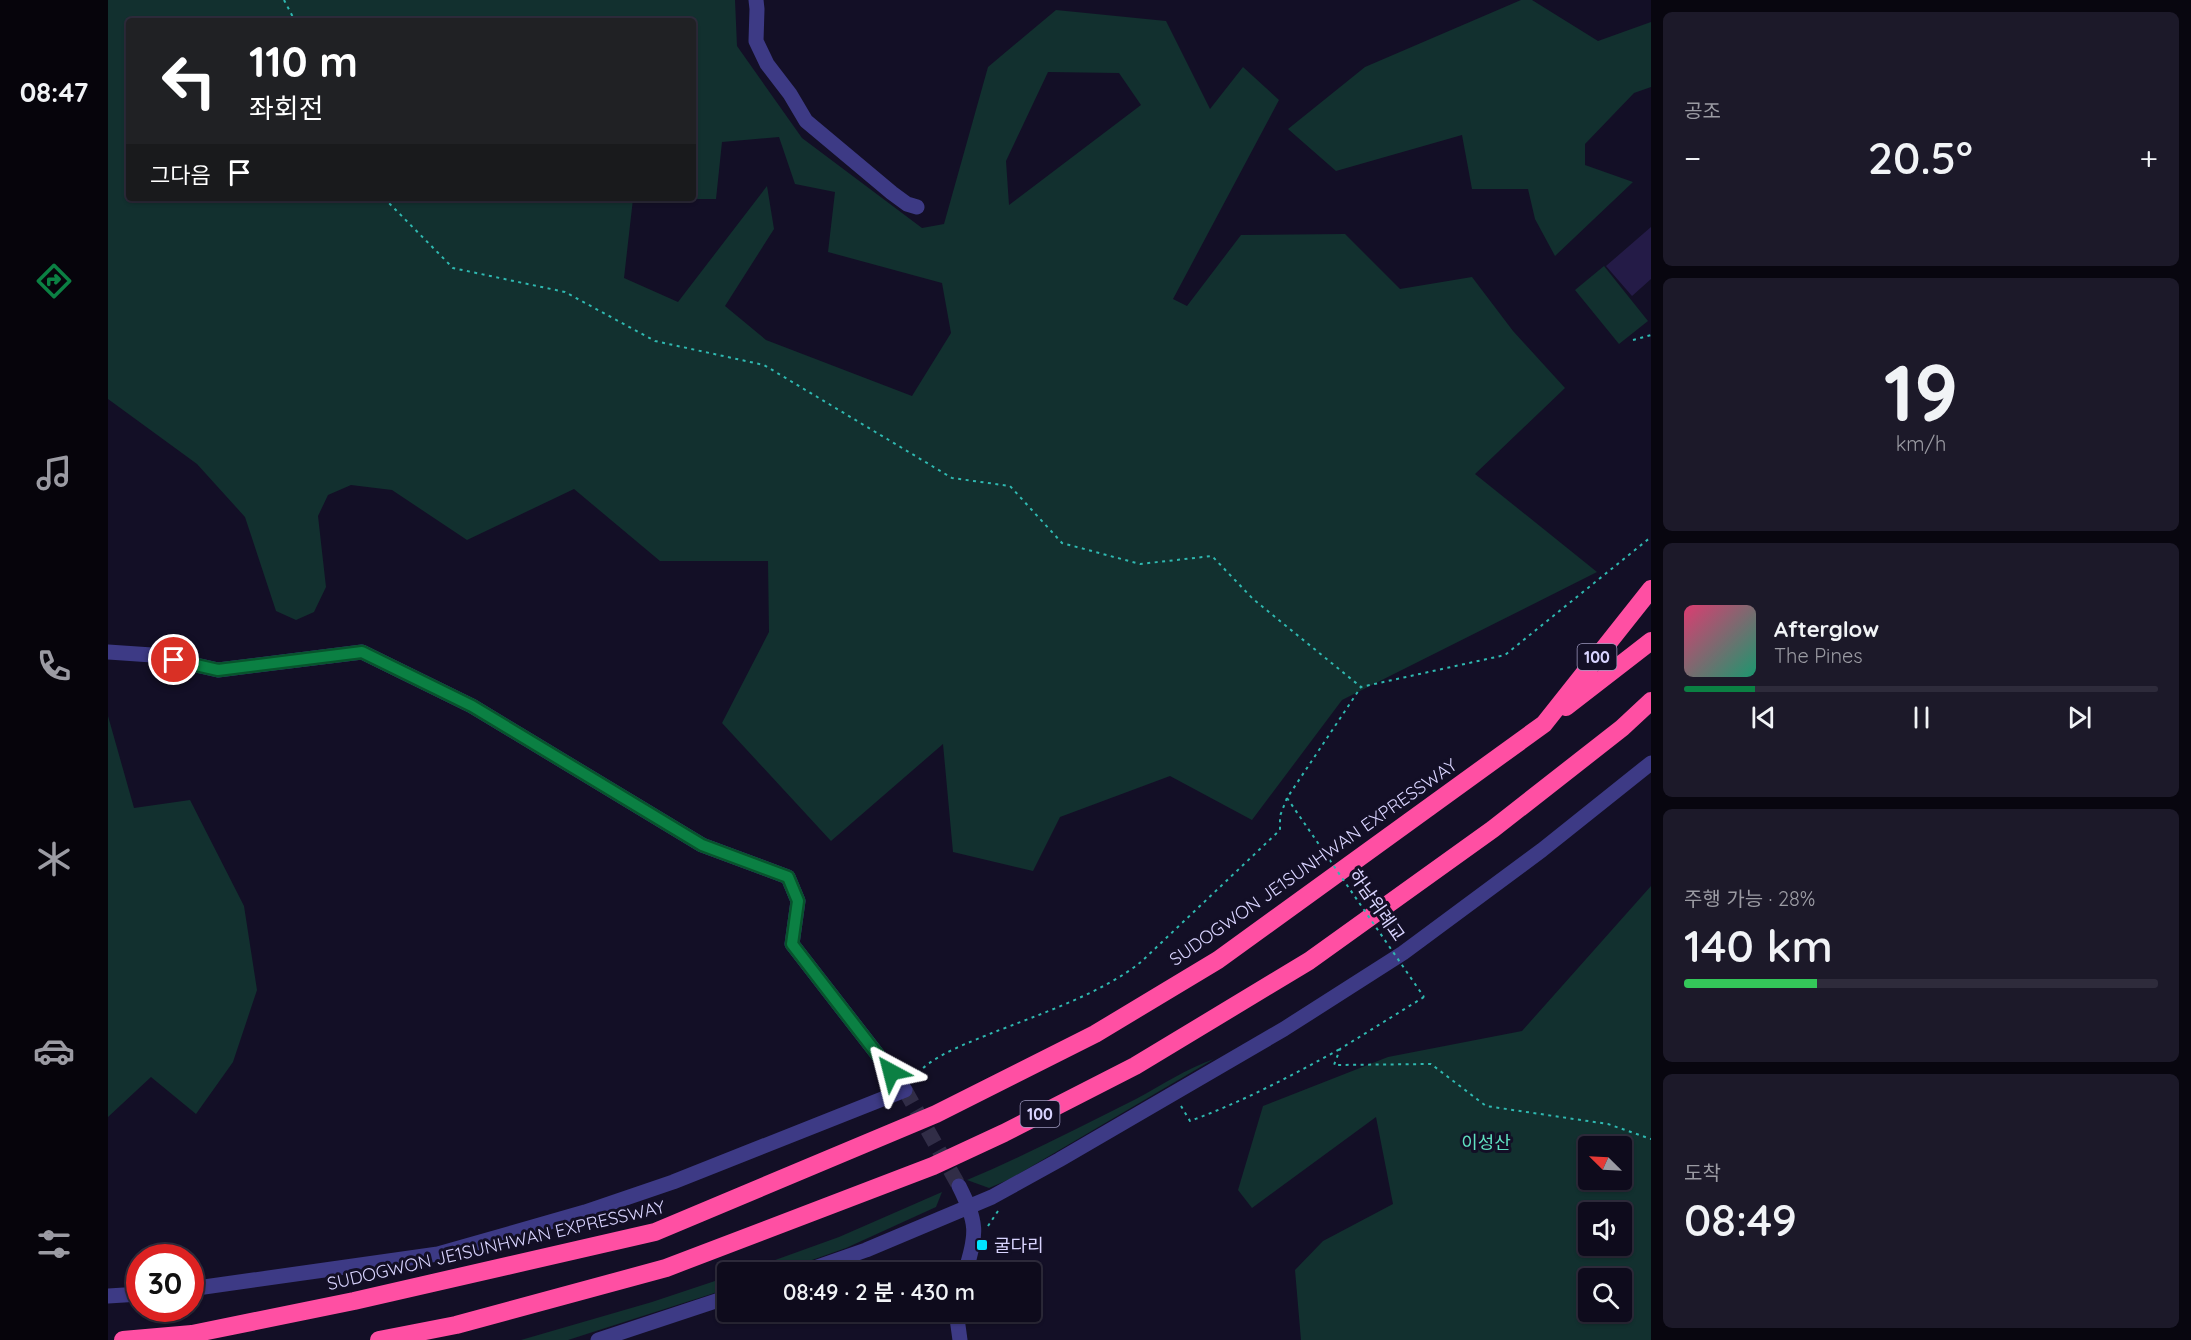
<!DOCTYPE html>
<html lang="ko">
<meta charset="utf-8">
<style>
body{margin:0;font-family:Quicksand,"Noto Sans KR",sans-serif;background:#1c1929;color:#f1f3f6;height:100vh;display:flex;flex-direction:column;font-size:22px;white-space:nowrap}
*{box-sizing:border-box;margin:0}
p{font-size:20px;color:#9b9ba3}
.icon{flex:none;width:33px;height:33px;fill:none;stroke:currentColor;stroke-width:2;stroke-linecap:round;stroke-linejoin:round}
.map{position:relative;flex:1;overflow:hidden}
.drawer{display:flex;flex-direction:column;gap:12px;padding:12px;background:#08060f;width:540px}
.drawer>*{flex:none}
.hud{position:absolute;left:18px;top:18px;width:570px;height:183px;border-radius:6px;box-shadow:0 2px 4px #0004,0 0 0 2px #2e2b3b;background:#202124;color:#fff;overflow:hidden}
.needle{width:39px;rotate:294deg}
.fabs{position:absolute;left:1470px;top:1136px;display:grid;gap:12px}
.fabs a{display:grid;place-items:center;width:54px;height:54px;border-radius:6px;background:#0e0b1c;box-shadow:0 2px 4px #0004,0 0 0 2px #2e2b3b;font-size:30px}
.speed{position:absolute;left:18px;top:1244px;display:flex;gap:12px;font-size:30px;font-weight:700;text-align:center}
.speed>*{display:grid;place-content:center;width:78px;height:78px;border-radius:50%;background:#0e0b1c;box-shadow:0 2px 4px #0004,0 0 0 2px #2e2b3b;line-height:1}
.speed .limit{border:9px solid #d22;background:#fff;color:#111}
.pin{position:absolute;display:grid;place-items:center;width:51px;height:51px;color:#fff;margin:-26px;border:3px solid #fff;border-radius:50%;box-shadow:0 2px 6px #0007}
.me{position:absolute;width:66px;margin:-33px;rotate:322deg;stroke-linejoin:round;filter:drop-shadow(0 0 4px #0008)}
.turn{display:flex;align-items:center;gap:21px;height:126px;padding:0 24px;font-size:27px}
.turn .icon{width:78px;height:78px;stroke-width:2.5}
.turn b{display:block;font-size:42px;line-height:51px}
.then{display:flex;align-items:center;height:57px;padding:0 24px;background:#0003;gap:12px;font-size:22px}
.big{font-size:45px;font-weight:600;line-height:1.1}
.drawer .tile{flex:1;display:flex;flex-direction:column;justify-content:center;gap:9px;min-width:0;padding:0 21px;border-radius:9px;background:#1c1929}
.drawer .dial{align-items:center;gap:0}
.dial b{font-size:78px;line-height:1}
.song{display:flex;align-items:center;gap:18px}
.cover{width:72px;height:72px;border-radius:9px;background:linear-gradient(135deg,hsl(340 70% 55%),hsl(160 70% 35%))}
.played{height:6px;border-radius:3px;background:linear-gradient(90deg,#0b8043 15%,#2e2b3b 15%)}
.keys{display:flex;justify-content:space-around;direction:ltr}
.heat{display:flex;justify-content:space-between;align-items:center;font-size:33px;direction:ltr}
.charge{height:9px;border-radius:4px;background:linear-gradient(90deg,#34c759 28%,#2e2b3b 0)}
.trip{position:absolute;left:609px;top:1262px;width:324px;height:60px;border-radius:6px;background:#0e0b1c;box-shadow:0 2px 4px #0004,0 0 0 2px #2e2b3b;font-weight:600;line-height:60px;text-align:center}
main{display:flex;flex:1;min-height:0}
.menu{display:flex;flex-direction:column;width:108px;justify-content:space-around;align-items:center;background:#06040b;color:#9b9ba3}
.menu .icon{width:42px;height:42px}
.menu .selected{color:#0b8043}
.menu b{font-size:27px;color:#f1f3f6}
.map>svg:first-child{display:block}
</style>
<main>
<nav class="menu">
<b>08:47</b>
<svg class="icon selected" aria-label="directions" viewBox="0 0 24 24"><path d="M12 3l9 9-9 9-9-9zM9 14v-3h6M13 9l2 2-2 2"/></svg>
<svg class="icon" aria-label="music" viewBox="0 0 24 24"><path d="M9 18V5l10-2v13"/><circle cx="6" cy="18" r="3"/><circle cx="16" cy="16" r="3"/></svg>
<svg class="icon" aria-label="phone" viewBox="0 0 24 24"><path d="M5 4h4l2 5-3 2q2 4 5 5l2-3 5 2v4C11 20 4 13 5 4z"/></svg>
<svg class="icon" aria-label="climate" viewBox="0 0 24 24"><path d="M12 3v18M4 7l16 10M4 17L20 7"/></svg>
<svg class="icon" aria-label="car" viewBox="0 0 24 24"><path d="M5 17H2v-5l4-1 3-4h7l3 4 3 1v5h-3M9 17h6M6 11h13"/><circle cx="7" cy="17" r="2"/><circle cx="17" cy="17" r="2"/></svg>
<svg class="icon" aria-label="filters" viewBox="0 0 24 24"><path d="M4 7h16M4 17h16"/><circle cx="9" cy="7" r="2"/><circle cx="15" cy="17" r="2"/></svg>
</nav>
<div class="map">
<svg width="1543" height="1340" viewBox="0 0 1543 1340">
<rect width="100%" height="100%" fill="#130f26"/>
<path fill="#12302f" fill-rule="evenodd" d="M0 0H627L629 46 694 138 814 228 836 224 880 67 948 10 1058 21 1102 109 1135 67 1171 100 1065 299 1079 306 1133 235 1237 234 1292 289 1364 277 1405 331 1457 388 1367 474 1489 572 1234 700 1144 820 1062 776 952 817 925 871 845 852 835 744 723 841 614 723 661 632 660 561H552L466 489 359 540 284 490 243 485 220 495 210 516 218 587 206 612 188 620 168 611 137 517 89 464 0 399ZM483 17V21H585V198H21V21H454ZM940 72 1011 73 1033 105 901 205 898 161ZM671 137 687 184 727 192 720 252 834 283 843 333 804 396 658 340 617 306 666 229 659 186 570 302 516 278 525 199H608L614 142Z
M1413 0H1424L1490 41 1543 22V87L1526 93 1477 144V165L1525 182 1447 256 1427 219 1420 189H1364L1354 135 1228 171 1180 129 1257 67Z
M1496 266 1540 321 1511 344 1467 290Z
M0 716 26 808 82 800 136 906 149 990 125 1062 88 1114 43 1077 0 1117Z
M1543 886V1340H1193L1187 1270 1215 1241 1285 1204 1268 1117 1144 1208 1130 1190 1155 1106 1280 1057 1414 1031ZM1480 1146H1514V1179H1480ZM1480 1212H1514V1245H1480ZM1480 1278H1514V1311H1480Z
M1106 1059 902 1179 881 1188 859 1180C916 1156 972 1127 1028 1099 1054 1085 1078 1069 1106 1059Z
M834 1192 828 1207 738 1248 670 1272H634L731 1237Z
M619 1277V1289L460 1340H413L544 1302Z"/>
<path fill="#241b47" d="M1543 227V279L1524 296 1498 266Z"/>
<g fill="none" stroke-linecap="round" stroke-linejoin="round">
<path stroke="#312d47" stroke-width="15" stroke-dasharray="15 8" stroke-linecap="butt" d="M797 1090 851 1186"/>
<path stroke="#2fb8b0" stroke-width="2" stroke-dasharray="3 4.5" stroke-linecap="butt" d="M176 0 187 21
M276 198 345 268 457 292 547 341 656 365 844 478 902 486 954 543 1032 564 1104 556 1145 599 1253 687
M1525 340 1543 335
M1316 997 1232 1049 1226 1065 1323 1064 1378 1106 1500 1124 1543 1139
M805 1079C820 1057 860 1043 884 1033 930 1015 997 992 1034 961L1172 830V816L1179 798 1253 687 1397 655 1543 537
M1073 1106 1082 1121C1134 1102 1183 1076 1232 1049
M880 1226 890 1211"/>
<path stroke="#3d3a85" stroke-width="15" d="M648 0 649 9 648 41 659 64 682 94 698 121 784 193 799 204 809 207
M0 652 44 655 110 670 254 652 364 706 594 845 680 877 690 901 684 944 797 1090 565 1182 477 1212 330 1254 82 1289
M851 1186C869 1222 870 1233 857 1272
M695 1272 758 1250 884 1197 951 1160 1176 1029 1295 953 1434 850 1543 763
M0 1296 32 1294
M848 1311 852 1340
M490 1340 620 1297"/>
<path stroke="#ff4fa3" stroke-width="18" d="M1458 707 1543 641
M15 1340 84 1334 246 1301 547 1232 828 1114 987 1034 1110 960 1436 724 1543 589
M271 1340 348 1325 558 1268 825 1166 896 1133 1027 1066 1201 961 1385 829 1514 728 1543 701"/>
<path stroke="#2fb8b0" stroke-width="2" stroke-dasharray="3 4.5" stroke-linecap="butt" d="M1179 798 1316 997"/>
</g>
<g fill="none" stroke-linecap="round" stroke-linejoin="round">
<g stroke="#07532c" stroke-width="15">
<path id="route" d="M66 660 110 670 254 652 364 706 594 845 680 877 690 901 684 944 783 1072"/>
</g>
<use href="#route" stroke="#0b8043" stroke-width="10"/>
</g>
<rect fill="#00e5ff" stroke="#130f26" stroke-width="2" x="868" y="1239" width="12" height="12" rx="3"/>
<g text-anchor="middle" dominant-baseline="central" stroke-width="6" stroke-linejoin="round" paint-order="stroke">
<g fill="#130f26" stroke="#9e99be" stroke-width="1.5">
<rect x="1469.5" y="644" width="39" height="26" rx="4.5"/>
<rect x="912.5" y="1101" width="39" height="26" rx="4.5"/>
</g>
<g font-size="16" font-weight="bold" fill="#d9d4ff">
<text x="1489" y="657">100</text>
<text x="932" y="1114">100</text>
</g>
<g font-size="18" fill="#d9d4ff" stroke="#130f26">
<text transform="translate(1205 862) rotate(-35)">SUDOGWON JE1SUNHWAN EXPRESSWAY</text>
<text transform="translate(1269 905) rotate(55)">하남위례교</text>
<text transform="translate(388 1245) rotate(-13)">SUDOGWON JE1SUNHWAN EXPRESSWAY</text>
</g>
<g font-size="18" fill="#5fe0c0" stroke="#130f26">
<text x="1378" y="1142">이성산</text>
</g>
<g font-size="18" fill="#d9d4ff" stroke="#130f26" text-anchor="start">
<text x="886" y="1245">굴다리</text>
</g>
</g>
</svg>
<div class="fabs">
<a><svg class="needle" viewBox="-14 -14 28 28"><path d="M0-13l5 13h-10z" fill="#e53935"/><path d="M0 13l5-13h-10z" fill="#9b9ba3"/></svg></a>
<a><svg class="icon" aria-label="sound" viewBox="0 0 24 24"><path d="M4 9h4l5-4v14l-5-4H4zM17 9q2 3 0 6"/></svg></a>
<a><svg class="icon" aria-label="search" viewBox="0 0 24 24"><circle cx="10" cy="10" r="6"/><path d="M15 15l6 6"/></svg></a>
</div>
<div class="speed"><div class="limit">30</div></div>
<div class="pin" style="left:66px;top:660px;background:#d93025"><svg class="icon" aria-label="arrive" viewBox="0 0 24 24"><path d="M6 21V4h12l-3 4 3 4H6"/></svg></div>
<svg class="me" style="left:783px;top:1072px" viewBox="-20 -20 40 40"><path d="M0-17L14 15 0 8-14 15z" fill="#0b8043" stroke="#fff" stroke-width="4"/></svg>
<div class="trip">08:49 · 2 분 · 430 m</div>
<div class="hud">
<div class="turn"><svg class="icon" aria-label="left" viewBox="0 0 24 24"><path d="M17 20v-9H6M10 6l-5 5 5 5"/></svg><div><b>110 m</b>좌회전</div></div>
<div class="then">그다음<svg class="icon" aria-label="arrive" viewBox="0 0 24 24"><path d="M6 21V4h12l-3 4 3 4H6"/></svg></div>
</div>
</div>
<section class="drawer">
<div class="tile"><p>공조</p>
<div class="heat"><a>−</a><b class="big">20.5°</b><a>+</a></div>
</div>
<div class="tile dial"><b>19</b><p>km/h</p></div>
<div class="tile">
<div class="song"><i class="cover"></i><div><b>Afterglow</b><p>The Pines</p></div></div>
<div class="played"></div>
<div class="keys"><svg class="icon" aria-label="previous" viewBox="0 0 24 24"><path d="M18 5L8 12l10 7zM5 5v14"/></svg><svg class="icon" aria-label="pause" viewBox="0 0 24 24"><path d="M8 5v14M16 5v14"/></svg><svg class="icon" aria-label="next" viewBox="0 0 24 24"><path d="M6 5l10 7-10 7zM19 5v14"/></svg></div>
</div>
<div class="tile"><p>주행 가능 · 28%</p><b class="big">140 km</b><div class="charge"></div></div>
<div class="tile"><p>도착</p><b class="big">08:49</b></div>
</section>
</main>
